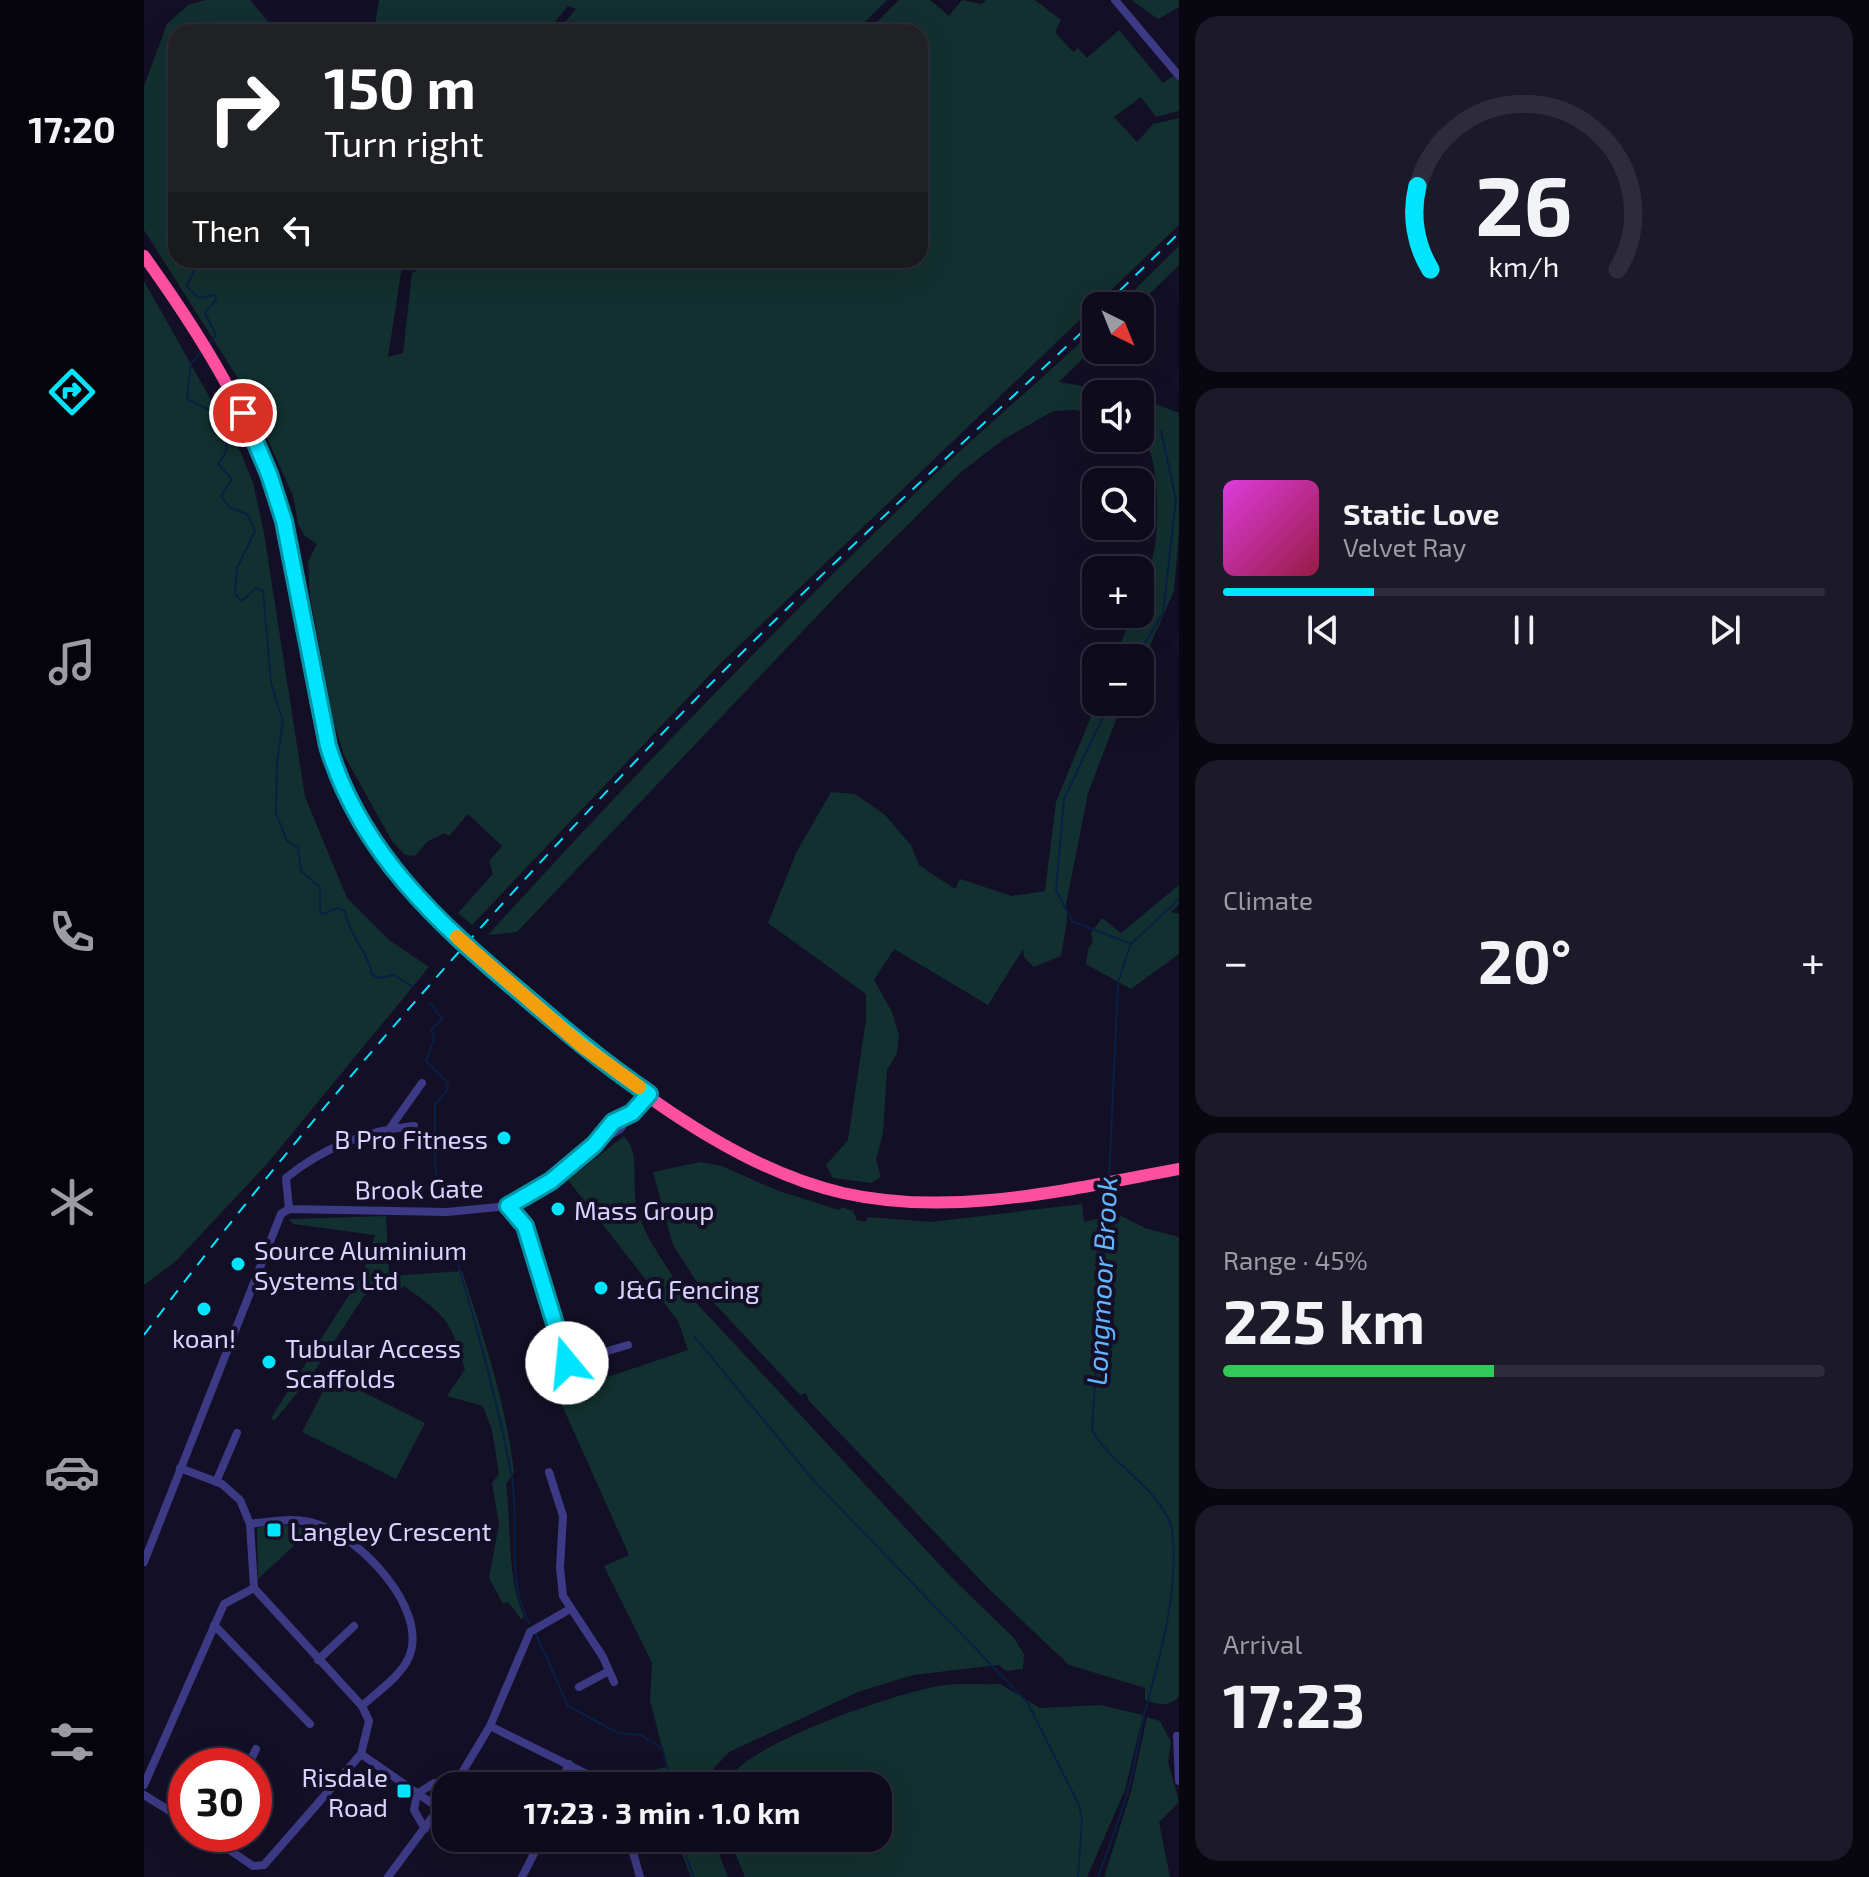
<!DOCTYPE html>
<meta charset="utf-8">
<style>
body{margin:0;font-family:"Exo 2",sans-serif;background:#1c1929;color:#f1f3f6;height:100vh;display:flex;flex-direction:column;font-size:30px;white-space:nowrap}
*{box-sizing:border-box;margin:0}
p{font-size:26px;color:#9b9ba3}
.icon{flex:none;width:44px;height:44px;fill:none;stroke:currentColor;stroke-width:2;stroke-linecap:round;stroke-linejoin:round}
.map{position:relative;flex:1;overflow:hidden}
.panel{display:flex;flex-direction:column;gap:16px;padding:16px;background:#08060f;width:690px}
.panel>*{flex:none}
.guide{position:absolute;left:24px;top:24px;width:760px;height:244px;border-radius:24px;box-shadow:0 8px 32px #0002,0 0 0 2px #2e2b3b;background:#202124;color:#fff;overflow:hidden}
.needle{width:52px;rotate:137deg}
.fabs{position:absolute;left:938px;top:292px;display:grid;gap:16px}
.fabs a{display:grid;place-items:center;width:72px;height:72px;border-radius:16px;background:#0e0b1c;box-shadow:0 8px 32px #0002,0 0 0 2px #2e2b3b;font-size:40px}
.speed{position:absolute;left:24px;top:1748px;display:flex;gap:16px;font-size:40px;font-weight:700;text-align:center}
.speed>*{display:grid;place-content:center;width:104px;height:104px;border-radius:50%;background:#0e0b1c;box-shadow:0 8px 32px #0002,0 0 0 2px #2e2b3b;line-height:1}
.speed .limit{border:12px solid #d22;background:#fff;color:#111}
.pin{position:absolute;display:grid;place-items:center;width:68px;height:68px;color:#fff;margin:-34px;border:4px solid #fff;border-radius:50%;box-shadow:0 2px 8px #0007}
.me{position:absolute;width:88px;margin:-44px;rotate:343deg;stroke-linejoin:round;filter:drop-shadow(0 0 6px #0008)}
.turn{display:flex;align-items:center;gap:28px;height:168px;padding:0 24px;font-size:36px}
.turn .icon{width:104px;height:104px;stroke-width:2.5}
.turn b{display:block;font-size:56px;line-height:68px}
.then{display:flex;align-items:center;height:76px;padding:0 24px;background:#0003;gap:16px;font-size:30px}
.big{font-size:60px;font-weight:700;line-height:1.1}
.panel .tile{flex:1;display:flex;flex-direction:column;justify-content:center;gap:12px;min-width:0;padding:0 28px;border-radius:24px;background:#1c1929}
.panel .dial{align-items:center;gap:0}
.dial svg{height:208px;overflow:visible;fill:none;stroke:#2e2b3b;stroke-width:7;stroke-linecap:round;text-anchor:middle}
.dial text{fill:#f1f3f6;stroke:none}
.song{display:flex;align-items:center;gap:24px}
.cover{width:96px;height:96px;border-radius:12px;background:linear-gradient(135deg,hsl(300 70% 55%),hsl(340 70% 35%))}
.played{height:8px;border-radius:4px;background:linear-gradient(90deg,#00e5ff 25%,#2e2b3b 25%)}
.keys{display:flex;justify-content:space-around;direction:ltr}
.heat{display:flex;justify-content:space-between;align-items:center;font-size:44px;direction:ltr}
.charge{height:12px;border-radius:6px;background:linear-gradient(90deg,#34c759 45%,#2e2b3b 0)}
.trip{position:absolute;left:288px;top:1772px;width:460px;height:80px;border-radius:24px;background:#0e0b1c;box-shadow:0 8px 32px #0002,0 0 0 2px #2e2b3b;font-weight:700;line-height:80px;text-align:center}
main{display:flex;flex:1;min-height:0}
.tabs{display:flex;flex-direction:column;width:144px;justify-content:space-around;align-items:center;background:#06040b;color:#9b9ba3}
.tabs .icon{width:56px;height:56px}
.tabs .selected{color:#00e5ff}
.tabs b{font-size:36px;color:#f1f3f6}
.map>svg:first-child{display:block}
</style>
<main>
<nav class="tabs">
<b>17:20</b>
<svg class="icon selected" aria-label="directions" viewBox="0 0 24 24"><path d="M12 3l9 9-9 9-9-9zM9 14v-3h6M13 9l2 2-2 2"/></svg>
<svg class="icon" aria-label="music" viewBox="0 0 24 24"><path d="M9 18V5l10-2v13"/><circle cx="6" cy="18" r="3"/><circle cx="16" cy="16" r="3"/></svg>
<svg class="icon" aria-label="phone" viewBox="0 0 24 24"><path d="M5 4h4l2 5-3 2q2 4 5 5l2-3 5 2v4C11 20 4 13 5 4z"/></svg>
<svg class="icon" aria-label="climate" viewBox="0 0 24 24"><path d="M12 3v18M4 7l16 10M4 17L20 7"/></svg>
<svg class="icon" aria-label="car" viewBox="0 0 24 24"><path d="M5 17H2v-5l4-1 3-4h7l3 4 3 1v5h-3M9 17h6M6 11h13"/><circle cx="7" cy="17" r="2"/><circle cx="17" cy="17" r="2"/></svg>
<svg class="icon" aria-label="filters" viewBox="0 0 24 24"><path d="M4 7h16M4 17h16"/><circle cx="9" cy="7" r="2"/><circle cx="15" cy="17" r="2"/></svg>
</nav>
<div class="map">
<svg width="1035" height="1877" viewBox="0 0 1035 1877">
<rect width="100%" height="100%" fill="#130f26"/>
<path fill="#12302f" d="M62 0H106L133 32H32V260H259L244 357 259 353 268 273 293 260H776V32H723L755 0H786L805 16 818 0 838 4 842 0H891L917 20 911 32 929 52 934 48 943 58 975 30 1019 83 1029 76 1035 81V111L1012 117 997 97 970 117 993 142 1009 124 1035 118V225L577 663 328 925 314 913 349 874 345 861 358 846 324 814 305 836 301 833 284 841 271 856 261 855 248 841 200 755 189 720 166 596 164 562 173 544 160 535 154 524 149 496 102 391 0 230V86L23 24 44 5Z
M235 0H743L711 32H413L432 9 424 6 403 32H230Z
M987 0H1035V7L1014 19Z
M1035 246V265L993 306H974Z
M0 281 97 453 109 483 120 533 161 797 203 898 245 940 285 967 122 1165 32 1261 0 1285Z
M952 327V345L915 382 986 394H952V417L932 410 909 411 860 439 817 472 695 593 373 932 344 935C488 776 637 623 791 474 844 424 900 378 952 327Z
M996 398 1035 413V531L1030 591 996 668V658H971L988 614H996C996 593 1003 580 1008 560 1016 531 1017 454 996 433Z
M953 702H979L944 793 922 905 923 921 917 956 890 967 880 957 879 949 844 1005 750 949 730 980 748 1012 755 1036 753 1053 743 1070 739 1133 732 1160 737 1177 727 1183 689 1178 682 1165 704 1140 722 1019V994L624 923 653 851 687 792 711 794 741 815 767 845 775 865 811 889 816 879 868 896 901 891 912 802Z
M1035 885V904L1027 912 1035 914V954L987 989 942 964 944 949 949 942 947 933 958 918 977 933Z
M480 1136C495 1151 489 1176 491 1196 493 1226 516 1255 531 1280L808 1578 869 1637 880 1654 879 1669 862 1671 855 1665 769 1675 714 1692 585 1752 564 1775 561 1786H517L512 1769 523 1767 506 1700 508 1663 460 1566 485 1555 413 1394 544 1350 534 1321 424 1180Z
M556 1162 578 1166 632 1190 695 1210 698 1207 709 1211 713 1220 721 1222 724 1217 787 1222 938 1204 940 1222 973 1214 1001 1228 1035 1237V1696C1025 1708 1014 1704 1001 1700V1688L925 1665 846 1590 665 1401 662 1393 656 1395 558 1290 529 1245 509 1172Z
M242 1216 245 1276 318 1271C340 1338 362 1403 370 1472L362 1484C368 1529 362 1575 380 1617L377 1619 364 1602 359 1604 345 1578 355 1524 348 1483 355 1474 348 1430 339 1406 303 1396 321 1369C307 1320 301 1315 260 1286L255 1290 244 1285 226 1287 168 1375 130 1421 127 1418 219 1273 231 1235 149 1224 145 1219Z
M187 1376 281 1423 252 1479 158 1432Z
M133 1524 168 1529 114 1579 113 1528Z
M856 1684 896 1708 957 1705 999 1715 981 1790 943 1877H601L585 1838H734V1786H581C591 1746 760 1690 801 1685 819 1683 838 1685 856 1684Z
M1003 1717 1016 1721 1027 1742 1024 1762 1035 1802 1015 1822 1026 1877H960L987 1792Z
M538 1838H569L584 1877H547L538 1854Z"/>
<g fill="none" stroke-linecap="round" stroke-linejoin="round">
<path stroke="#0a1f44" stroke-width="2" d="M32 192 23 203 32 221
M32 240V243
M55 260 43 286 54 298 71 295 72 300 61 313 72 335 65 343
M58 351 47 364 43 399 76 415 83 425 82 452 74 464 88 479 77 496 85 507 103 514 111 531 93 568 91 594 98 601 112 588 119 591 127 683 139 721 133 762 132 813 143 841 154 847 157 871 176 887V912L180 914 193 908 201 911C205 936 224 951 228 975L236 978 250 975 269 987
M992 658 1019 613 1032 500 1017 431
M987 944 1035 899
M285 1002 298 1019 287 1030 290 1040 282 1061 304 1083 303 1091 291 1104V1161L296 1203
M965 1179 974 982 987 944 928 921 912 890 920 799 966 702
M312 1258C334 1330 354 1404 368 1478 376 1525 361 1580 385 1623
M550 1336 670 1481 883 1702 935 1805 938 1820 934 1877
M392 1634 424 1706 474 1733 497 1735 519 1749 524 1771 518 1786
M545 1838 542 1856 550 1877
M954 1877C964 1848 976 1820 984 1790 992 1763 995 1734 1002 1707 1018 1651 1035 1588 1028 1528 1013 1485 969 1467 948 1430L964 1189"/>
<path stroke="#3d3a85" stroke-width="8" d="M971 0 1035 76
M488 1113 505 1094
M246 1128 278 1083
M364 1206 381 1226 423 1363 484 1345
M145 1209 303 1212 364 1206 407 1181 450 1145 469 1122 488 1113 476 1129 450 1145
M145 1209 142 1178C178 1148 224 1130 270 1126
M36 1468 78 1484 96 1500 106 1524 110 1588 218 1706 225 1721 217 1754 120 1865 109 1866 62 1834
M405 1472 419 1516 416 1568 419 1596 459 1657 470 1682
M72 1482 93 1433
M106 1524C128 1521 151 1517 173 1524 216 1537 285 1609 265 1657 257 1676 233 1692 218 1706
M0 1562 137 1214 145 1209
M70 1625 166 1724
M174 1660 210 1626
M435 1687 465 1671
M346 1726 467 1786
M1033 1736 1035 1781
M217 1754 296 1809
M104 1766 112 1749
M0 1785 80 1604 110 1588
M310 1786 346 1726 386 1632 426 1609
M415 1786 425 1764
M0 1795 42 1821
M281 1829 270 1810 273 1794 290 1783 308 1786
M485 1838 496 1877
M244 1877 302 1799
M378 1877 398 1838"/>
<path stroke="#ff4fa3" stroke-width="12" d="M0 256C64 345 124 442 147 550 164 626 164 710 195 782 212 820 236 857 263 888 287 916 317 939 343 964 438 1050 573 1165 699 1193 809 1218 926 1189 1035 1169"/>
<path stroke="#00e5ff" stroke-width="2" stroke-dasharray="12 10" stroke-linecap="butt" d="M960 306 1035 233
M0 1335C165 1115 349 907 541 710 673 575 814 448 952 319"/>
</g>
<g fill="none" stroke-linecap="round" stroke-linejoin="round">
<g stroke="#0095a6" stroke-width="20">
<path id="route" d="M99 413 125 474 140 521 184 746C216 852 294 923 376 992 418 1028 459 1063 505 1094L488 1113 469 1122 450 1145 407 1181 364 1206 381 1226 423 1363"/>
</g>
<use href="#route" stroke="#00e5ff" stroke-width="14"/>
<path stroke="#f59e0b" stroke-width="14" d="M313 937 437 1045 495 1087"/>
</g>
<g fill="#00e5ff" stroke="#130f26" stroke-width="3">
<circle cx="360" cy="1138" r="8"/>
<circle cx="414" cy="1209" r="8"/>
<circle cx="94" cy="1264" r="8"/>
<circle cx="457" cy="1288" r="8"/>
<circle cx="60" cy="1309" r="8"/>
<circle cx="125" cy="1362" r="8"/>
<rect x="122" y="1522" width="16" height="16" rx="4"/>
<rect x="252" y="1783" width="16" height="16" rx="4"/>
</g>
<g text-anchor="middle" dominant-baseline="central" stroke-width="8" stroke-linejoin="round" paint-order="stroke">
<g font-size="26" fill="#d9d4ff" stroke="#130f26" text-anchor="start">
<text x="344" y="1138" text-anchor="end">B Pro Fitness</text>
<text x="430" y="1209">Mass Group</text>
<text x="110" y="1249">Source Aluminium<tspan x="110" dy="30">Systems Ltd</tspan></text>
<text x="473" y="1288">J&amp;G Fencing</text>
<text x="60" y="1337" text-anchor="middle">koan!</text>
<text x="141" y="1347">Tubular Access<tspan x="141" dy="30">Scaffolds</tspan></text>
<text x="146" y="1530">Langley Crescent</text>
<text x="244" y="1776" text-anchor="end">Risdale<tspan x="244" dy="30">Road</tspan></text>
</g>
<g font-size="26" fill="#d9d4ff" stroke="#130f26">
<text transform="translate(275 1188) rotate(-1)">Brook Gate</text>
</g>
<g font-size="28" font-style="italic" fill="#62b6ff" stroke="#130f26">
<text transform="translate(957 1281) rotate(-87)">Longmoor Brook</text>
</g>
</g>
</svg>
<div class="fabs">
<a><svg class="needle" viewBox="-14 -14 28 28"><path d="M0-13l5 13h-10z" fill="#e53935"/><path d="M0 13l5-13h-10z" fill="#9b9ba3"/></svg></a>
<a><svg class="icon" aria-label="sound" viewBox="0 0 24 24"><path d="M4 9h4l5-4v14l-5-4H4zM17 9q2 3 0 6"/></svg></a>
<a><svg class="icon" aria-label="search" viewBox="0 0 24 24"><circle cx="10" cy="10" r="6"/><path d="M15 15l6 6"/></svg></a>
<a>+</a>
<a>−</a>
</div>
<div class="speed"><div class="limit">30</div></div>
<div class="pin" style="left:99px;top:413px;background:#d93025"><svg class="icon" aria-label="arrive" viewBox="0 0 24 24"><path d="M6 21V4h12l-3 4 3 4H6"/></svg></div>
<svg class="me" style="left:423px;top:1363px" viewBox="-20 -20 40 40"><circle r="19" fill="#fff"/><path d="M0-13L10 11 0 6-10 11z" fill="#00e5ff"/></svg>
<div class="trip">17:23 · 3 min · 1.0 km</div>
<div class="guide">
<div class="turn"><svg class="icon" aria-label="right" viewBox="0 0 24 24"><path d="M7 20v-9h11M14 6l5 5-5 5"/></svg><div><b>150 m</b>Turn right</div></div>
<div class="then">Then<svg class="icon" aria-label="left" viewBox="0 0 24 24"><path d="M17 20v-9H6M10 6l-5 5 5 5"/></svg></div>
</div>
</div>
<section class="panel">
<div class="tile dial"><svg viewBox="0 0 100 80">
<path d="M14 69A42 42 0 1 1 86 69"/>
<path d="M14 69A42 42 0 0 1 9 37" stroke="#00e5ff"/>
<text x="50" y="56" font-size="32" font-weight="700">26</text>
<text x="50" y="72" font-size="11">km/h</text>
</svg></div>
<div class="tile">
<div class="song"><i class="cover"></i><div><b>Static Love</b><p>Velvet Ray</p></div></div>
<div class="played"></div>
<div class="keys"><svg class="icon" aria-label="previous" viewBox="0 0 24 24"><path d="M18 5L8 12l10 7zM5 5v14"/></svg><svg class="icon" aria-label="pause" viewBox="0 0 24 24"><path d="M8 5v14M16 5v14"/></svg><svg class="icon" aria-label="next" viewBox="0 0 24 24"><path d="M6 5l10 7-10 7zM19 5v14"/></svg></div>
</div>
<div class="tile"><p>Climate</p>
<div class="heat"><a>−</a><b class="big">20°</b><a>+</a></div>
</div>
<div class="tile"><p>Range · 45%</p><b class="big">225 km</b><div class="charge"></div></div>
<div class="tile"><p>Arrival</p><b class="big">17:23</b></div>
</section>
</main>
